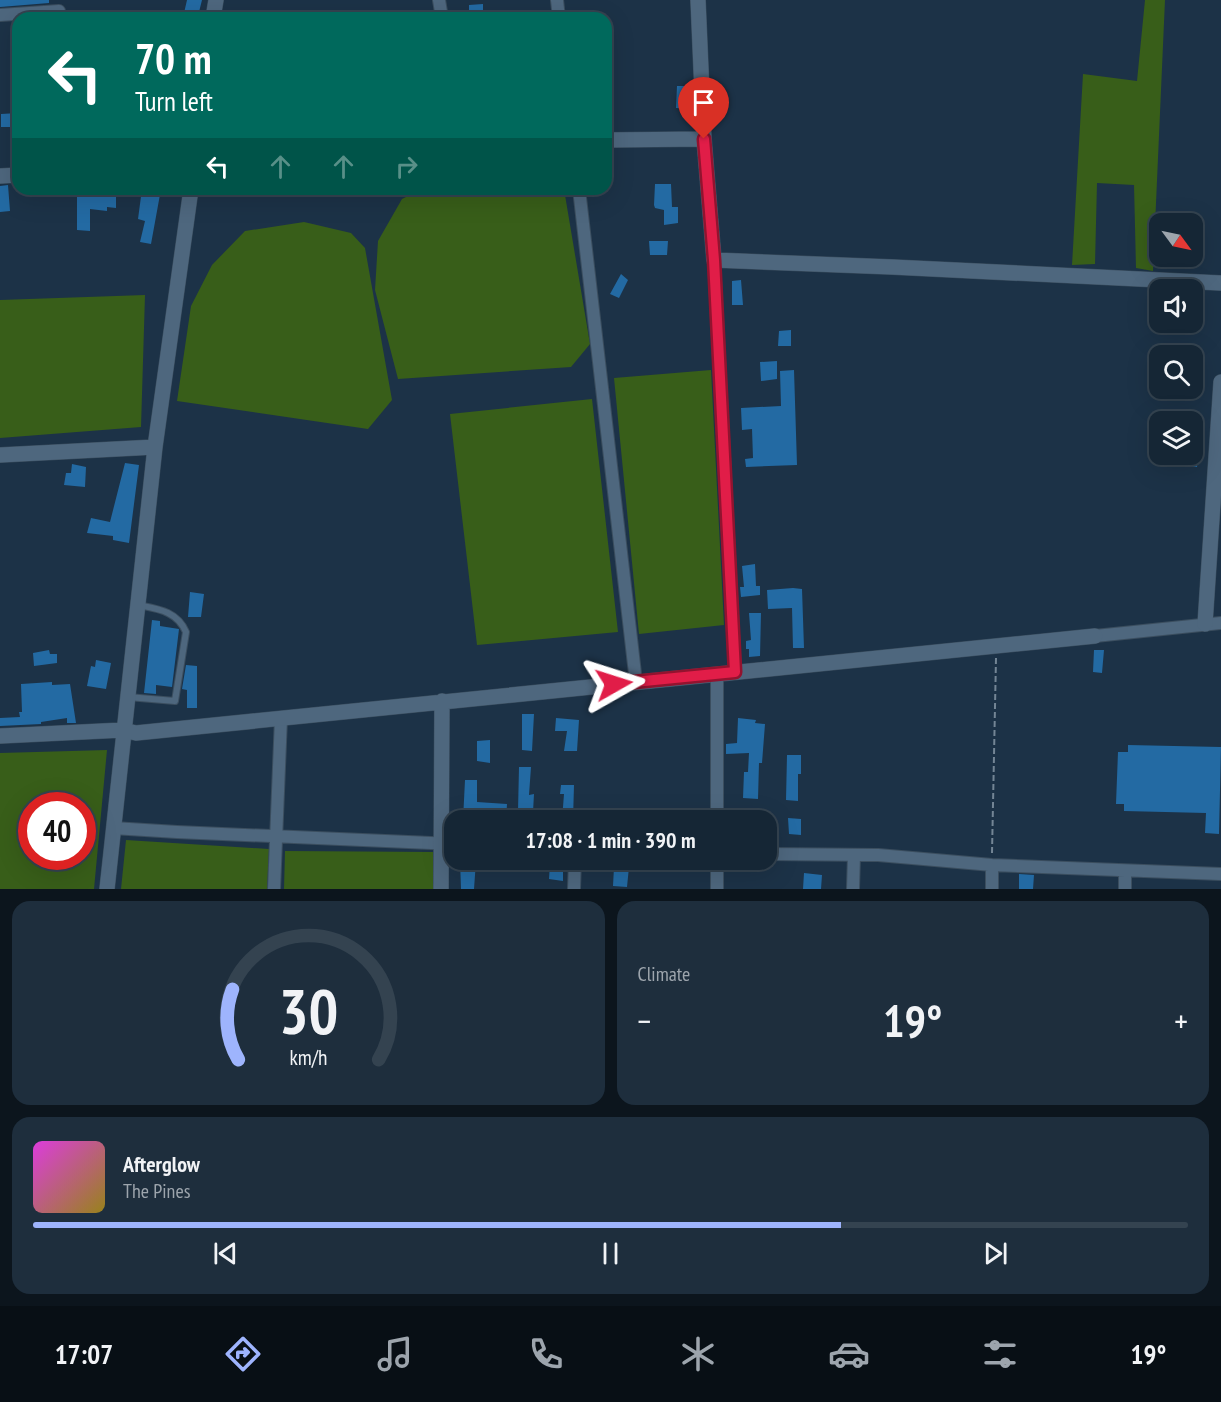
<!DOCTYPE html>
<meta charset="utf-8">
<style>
body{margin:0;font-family:"PT Sans Narrow",sans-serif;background:#1e2e3d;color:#f1f3f6;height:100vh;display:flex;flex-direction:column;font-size:22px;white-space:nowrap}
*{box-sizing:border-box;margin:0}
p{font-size:20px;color:#9da5ad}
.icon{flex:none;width:33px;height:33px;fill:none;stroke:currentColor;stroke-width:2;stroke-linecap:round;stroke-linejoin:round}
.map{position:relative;height:889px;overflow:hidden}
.sheet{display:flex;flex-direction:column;gap:12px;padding:12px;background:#0c151d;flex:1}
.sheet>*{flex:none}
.banner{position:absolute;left:12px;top:12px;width:600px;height:183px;border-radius:18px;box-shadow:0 6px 24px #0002,0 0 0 2px #344350;background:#00695c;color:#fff;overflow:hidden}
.needle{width:39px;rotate:123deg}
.buttons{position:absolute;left:1149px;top:213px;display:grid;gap:12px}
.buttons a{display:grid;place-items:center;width:54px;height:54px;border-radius:12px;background:#152635;box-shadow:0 6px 24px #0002,0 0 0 2px #344350;font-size:30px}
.speed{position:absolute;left:18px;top:792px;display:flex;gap:12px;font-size:30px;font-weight:700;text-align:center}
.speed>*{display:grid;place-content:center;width:78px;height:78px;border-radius:50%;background:#152635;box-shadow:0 6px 24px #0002,0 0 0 2px #344350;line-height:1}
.speed .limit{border:9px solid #d22;background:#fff;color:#111}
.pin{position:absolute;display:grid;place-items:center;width:51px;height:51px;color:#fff;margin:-62px -26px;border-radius:50% 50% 50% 0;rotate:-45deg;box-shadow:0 0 6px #0007}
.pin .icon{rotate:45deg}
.me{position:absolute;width:66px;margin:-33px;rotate:84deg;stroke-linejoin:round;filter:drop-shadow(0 0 4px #0008)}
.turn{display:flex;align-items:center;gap:21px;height:126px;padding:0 24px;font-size:27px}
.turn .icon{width:78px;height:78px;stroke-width:2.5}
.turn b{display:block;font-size:42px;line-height:51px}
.lanes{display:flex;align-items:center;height:57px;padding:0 24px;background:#0003;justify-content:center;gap:30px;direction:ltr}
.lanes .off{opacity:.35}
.big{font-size:45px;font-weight:800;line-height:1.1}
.sheet .tile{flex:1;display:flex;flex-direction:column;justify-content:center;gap:9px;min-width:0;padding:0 21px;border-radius:18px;background:#1e2e3d}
.sheet .dial{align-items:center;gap:0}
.dial svg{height:156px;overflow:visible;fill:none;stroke:#344350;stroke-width:7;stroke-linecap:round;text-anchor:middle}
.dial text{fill:#f1f3f6;stroke:none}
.song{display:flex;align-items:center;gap:18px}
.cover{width:72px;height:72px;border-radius:9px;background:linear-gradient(135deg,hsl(300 70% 55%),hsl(50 70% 35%))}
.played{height:6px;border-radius:3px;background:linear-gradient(90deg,#9eb4fd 70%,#344350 70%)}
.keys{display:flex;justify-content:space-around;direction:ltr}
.heat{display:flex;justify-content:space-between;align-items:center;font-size:33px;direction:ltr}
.sheet .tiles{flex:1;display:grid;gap:12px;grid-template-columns:1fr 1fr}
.tile:last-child{grid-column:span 2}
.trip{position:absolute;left:444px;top:810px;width:333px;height:60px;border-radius:18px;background:#152635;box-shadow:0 6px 24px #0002,0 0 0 2px #344350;font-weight:800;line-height:60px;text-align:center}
.tab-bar{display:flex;height:96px;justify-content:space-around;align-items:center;background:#080f15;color:#9da5ad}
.tab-bar .icon{width:42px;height:42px}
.tab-bar .active{color:#9eb4fd}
.tab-bar b{font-size:27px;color:#f1f3f6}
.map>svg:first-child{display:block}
</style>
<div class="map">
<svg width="1221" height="889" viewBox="0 0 1221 889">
<rect width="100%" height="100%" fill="#1c3247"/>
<path fill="#385e19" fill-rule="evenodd" d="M1145 0H1165L1153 271 1136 268 1134 185 1097 183 1095 264 1072 265 1083 74 1137 81Z
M422 189H564L590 344 571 367 398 379 375 290 378 241 402 199Z
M304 222 351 233 365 248 392 400 368 429 177 401 191 306 212 265 245 231Z
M145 295 141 427 0 438V300Z
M711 370 724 625 639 634 614 378Z
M592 399 618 632 477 645 450 414Z
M107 750 94 889H0V753ZM32 806H82V856H32Z
M126 840 269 849 267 889H121Z
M285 851 433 852V889H284Z"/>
<path fill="#236aa3" d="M0 0H49V3L0 7Z
M187 0H202L198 16 184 13Z
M483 4V18H469V5Z
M677 86H692L691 109 676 108Z
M18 113V127H1V114Z
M655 184H671L672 207H678V223L664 225V210L655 208 654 205Z
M8 185 10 211 0 212V186Z
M77 189H116V208L107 207V211L90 209V231L77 230Z
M142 189H161L151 244 140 242 145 221 138 219Z
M649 241H668L667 255H650Z
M621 274 628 280 619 298 610 294Z
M741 280 743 305H732V281Z
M791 330V346H778L779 331Z
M777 361V379L761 381 760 362Z
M794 370 797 465 746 467 745 459 753 458 752 429 742 430 741 408 781 406 780 371Z
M1177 454H1198L1197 467 1175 464Z
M125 463 139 465 129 543 113 540V536L87 533 91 518 110 522Z
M72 464 86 467 85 487 64 485 66 473H71Z
M755 564 756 586H760V595L741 597 740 587H744L742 566Z
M793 588 802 589 804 648H793L792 608 768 609 767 590Z
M190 592 204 594 201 617H188Z
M749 613H761L760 656 749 657V649H746V641L751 640Z
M152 620 160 621V626L179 629 172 687 156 685V694L144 693Z
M49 650 50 654H57V663L34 666 33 653Z
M1094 650H1104L1102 673 1093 672Z
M96 660 111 663 106 689 87 686 91 666 95 667Z
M186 665 197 666V708H187V690L182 689Z
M52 682V685L70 684 76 723H67V718L41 722V724L0 726V718L20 717 19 712H22L21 684Z
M522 714H534L532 751 522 750Z
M556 718 579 720 577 751H564L567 731H555Z
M738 718 756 720 755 723 765 724 762 763H759L758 799 743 798 744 772H748L749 753 726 754V744L737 743Z
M490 740V763L477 761V741Z
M1128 745 1221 747 1219 834 1205 833 1206 813 1124 811V804H1116L1118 752H1128Z
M787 755H801V774H798V801L786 800Z
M519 767H531L529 795 534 794 533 812 518 811Z
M465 780H477V802L507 804 506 820 479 819V820H463Z
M561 785H574L573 820H562L564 794H560Z
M788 818 801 819V835L789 834Z
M460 860 476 861 474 889H461Z
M550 863 563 864V881L549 879Z
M614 867H629L627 887 613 886Z
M804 873 822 875 821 889H803Z
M1019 874 1034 875 1033 889H1019Z"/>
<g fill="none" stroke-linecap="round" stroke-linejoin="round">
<g stroke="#3b4e5f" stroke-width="8">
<path id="service" d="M128 697 175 701 186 632C177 611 158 609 138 605"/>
</g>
<g stroke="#3b4e5f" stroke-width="14">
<path id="minor" d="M439 0 442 18
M557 0 559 18
M0 15 59 11
M579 189 636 682
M714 260 735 672
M1095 636 1221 623
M717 674V820
M113 828 177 832 454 844
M766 854 878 855 992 865 1221 874
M992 865V889
M274 889 281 718
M574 889 575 860
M717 889V860
M853 889 854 855
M1125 889V871"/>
</g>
<g stroke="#3b4e5f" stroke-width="16">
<path id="tertiary" d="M698 0 704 139 714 260 892 267 1221 283
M213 18 216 0
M606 140 704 139
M0 176 18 175
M0 455 155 447
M1205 624 1221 382
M0 736 123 730 136 733 1095 636
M107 889 155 447 191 189
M441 889 442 701"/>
</g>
<path stroke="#738595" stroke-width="2" stroke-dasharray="6 3" stroke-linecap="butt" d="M992 853 996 658"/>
<use href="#service" stroke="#4e677e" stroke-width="6"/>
<use href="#minor" stroke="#4e677e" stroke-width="12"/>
<use href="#tertiary" stroke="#4e677e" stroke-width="15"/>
</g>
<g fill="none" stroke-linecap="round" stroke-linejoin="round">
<g stroke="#92132f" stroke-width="15">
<path id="route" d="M614 684 735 672 714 260 704 139"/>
</g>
<use href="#route" stroke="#e11d48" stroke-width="10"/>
</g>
</svg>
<div class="buttons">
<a><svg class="needle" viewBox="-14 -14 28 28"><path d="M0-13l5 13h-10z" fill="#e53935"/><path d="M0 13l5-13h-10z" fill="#9da5ad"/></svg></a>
<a><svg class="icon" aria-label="sound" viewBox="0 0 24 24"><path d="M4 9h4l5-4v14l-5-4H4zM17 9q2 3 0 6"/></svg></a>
<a><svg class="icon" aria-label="search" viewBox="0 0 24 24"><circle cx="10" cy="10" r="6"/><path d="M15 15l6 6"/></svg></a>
<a><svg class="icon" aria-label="layers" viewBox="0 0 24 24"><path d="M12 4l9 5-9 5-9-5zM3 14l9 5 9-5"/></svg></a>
</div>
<div class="speed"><div class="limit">40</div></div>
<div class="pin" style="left:704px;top:139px;background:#d93025"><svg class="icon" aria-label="arrive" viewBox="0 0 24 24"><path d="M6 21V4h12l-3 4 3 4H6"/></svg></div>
<svg class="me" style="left:614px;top:684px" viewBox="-20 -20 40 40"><path d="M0-17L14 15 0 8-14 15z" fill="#e11d48" stroke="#fff" stroke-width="4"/></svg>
<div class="trip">17:08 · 1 min · 390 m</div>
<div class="banner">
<div class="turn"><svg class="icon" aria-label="left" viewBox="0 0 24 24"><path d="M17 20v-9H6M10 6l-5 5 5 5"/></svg><div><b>70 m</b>Turn left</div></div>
<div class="lanes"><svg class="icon" aria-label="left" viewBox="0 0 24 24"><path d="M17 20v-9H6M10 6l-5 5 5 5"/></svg><svg class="icon off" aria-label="ahead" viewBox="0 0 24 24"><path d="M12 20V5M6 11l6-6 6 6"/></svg><svg class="icon off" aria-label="ahead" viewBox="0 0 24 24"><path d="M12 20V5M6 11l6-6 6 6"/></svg><svg class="icon off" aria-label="right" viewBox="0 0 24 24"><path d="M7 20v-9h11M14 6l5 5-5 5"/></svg></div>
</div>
</div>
<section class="sheet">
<div class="tiles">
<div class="tile dial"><svg viewBox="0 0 100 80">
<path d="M14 69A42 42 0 1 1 86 69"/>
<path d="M14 69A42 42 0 0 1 11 33" stroke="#9eb4fd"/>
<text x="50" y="56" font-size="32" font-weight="700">30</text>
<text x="50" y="72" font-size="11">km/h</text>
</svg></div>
<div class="tile"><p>Climate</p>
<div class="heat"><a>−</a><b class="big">19°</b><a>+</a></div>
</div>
<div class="tile">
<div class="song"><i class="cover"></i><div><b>Afterglow</b><p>The Pines</p></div></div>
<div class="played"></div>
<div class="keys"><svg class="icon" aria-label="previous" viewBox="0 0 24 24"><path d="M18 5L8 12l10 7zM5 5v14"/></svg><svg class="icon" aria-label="pause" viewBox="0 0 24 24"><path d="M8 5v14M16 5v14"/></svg><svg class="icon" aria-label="next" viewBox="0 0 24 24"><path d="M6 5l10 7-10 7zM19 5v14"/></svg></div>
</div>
</div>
</section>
<nav class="tab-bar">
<b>17:07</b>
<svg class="icon active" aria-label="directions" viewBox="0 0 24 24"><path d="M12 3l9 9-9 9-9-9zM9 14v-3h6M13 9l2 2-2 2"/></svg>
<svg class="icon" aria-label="music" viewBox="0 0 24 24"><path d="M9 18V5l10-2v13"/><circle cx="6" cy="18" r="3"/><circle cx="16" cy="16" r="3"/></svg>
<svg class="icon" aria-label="phone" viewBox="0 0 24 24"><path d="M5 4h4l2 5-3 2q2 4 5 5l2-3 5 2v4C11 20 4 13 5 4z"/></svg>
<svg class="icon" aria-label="climate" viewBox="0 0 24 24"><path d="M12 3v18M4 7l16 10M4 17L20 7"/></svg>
<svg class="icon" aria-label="car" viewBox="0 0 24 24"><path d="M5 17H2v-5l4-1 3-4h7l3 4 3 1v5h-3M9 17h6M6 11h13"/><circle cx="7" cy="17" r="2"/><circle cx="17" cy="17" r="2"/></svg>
<svg class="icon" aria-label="filters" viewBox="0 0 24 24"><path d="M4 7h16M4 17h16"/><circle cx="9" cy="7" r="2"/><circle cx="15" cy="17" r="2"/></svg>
<b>19°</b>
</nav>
